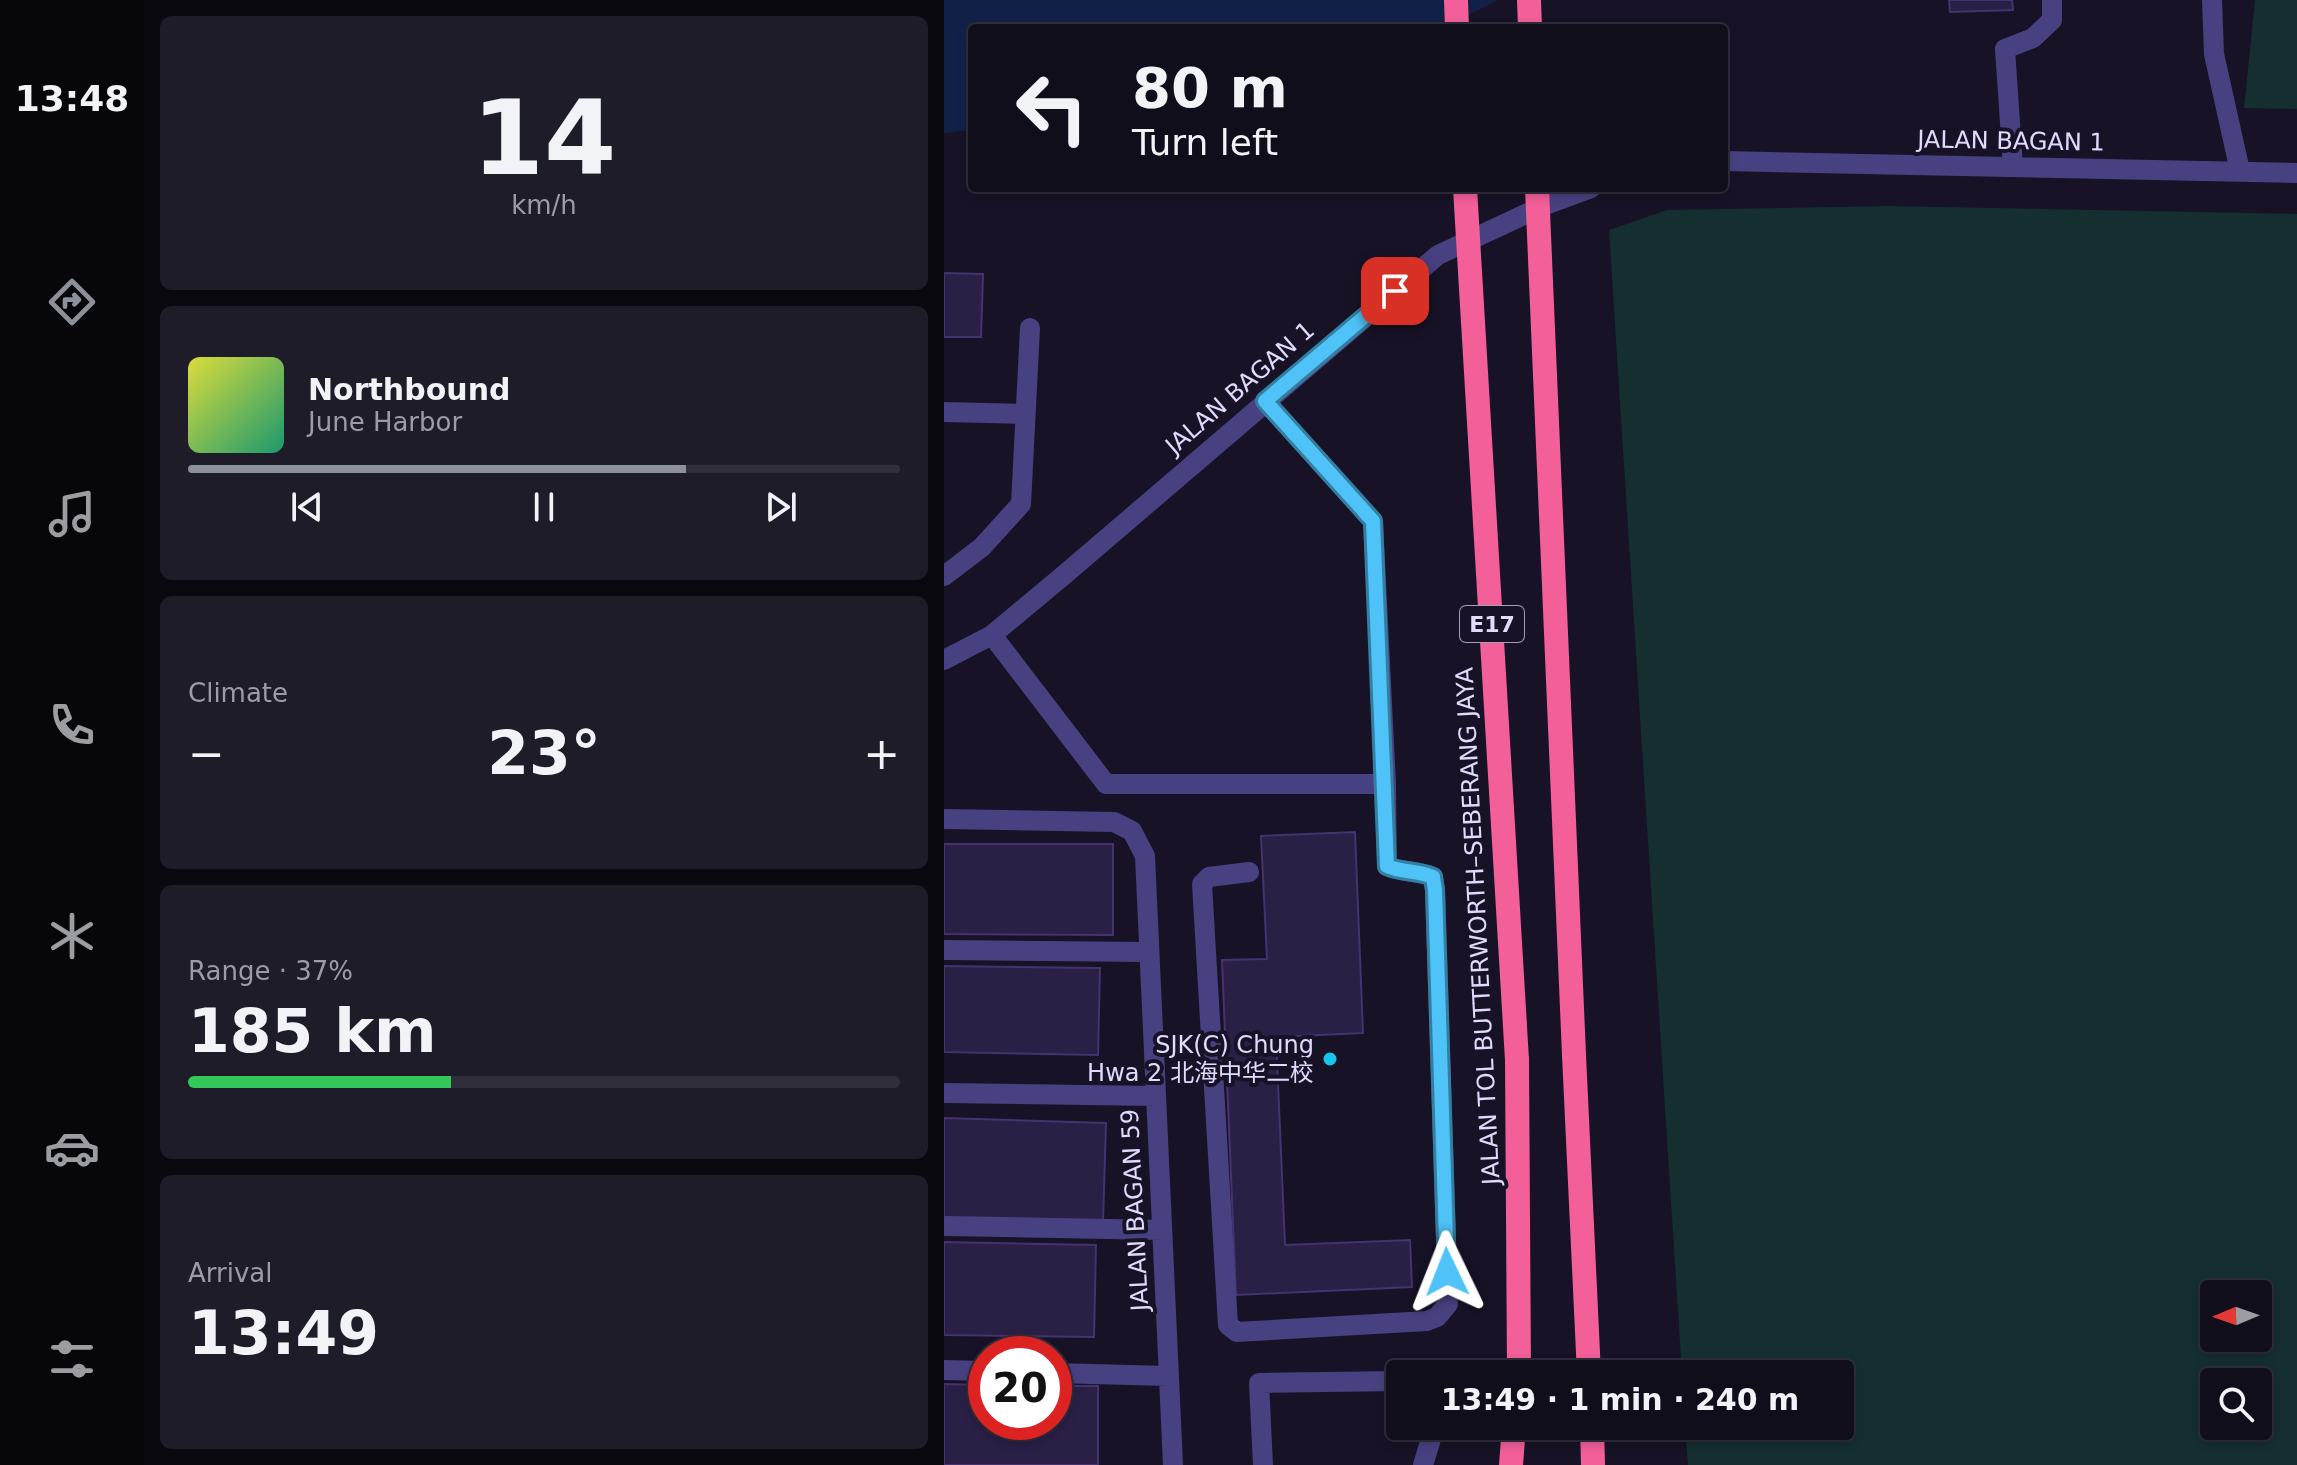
<!DOCTYPE html>
<meta charset="utf-8">
<style>
body{margin:0;font-family:"DejaVu Sans","Noto Sans SC",sans-serif;background:#1e1c29;color:#f1f3f6;height:100vh;display:flex;flex-direction:column;font-size:30px;white-space:nowrap}
*{box-sizing:border-box;margin:0}
p{font-size:26px;color:#9c9ca3}
.icon{flex:none;width:44px;height:44px;fill:none;stroke:currentColor;stroke-width:2;stroke-linecap:round;stroke-linejoin:round}
.map{position:relative;flex:1;overflow:hidden}
.side{display:flex;flex-direction:column;gap:16px;padding:16px;background:#09080f;width:800px}
.side>*{flex:none}
.guide{position:absolute;left:24px;top:24px;width:760px;height:168px;border-radius:8px;box-shadow:0 4px 12px #0003,0 0 0 2px #302e3b;background:#110e1c;color:#f1f3f6;overflow:hidden}
.needle{width:52px;rotate:268deg}
.buttons{position:absolute;left:1256px;top:1280px;display:grid;gap:16px}
.buttons a{display:grid;place-items:center;width:72px;height:72px;border-radius:8px;background:#110e1c;box-shadow:0 4px 12px #0003,0 0 0 2px #302e3b;font-size:40px}
.speed{position:absolute;left:24px;top:1336px;display:flex;gap:16px;font-size:40px;font-weight:700;text-align:center}
.speed>*{display:grid;place-content:center;width:104px;height:104px;border-radius:50%;background:#110e1c;box-shadow:0 4px 12px #0003,0 0 0 2px #302e3b;line-height:1}
.speed .limit{border:12px solid #d22;background:#fff;color:#111}
.pin{position:absolute;display:grid;place-items:center;width:68px;height:68px;color:#fff;margin:-34px;border-radius:16px;box-shadow:0 4px 12px #0006}
.me{position:absolute;width:88px;margin:-44px;rotate:358deg;stroke-linejoin:round;filter:drop-shadow(0 0 6px #0008)}
.turn{display:flex;align-items:center;gap:28px;height:168px;padding:0 32px;font-size:36px}
.turn .icon{width:104px;height:104px;stroke-width:2.5}
.turn b{display:block;font-size:56px;line-height:68px}
.big{font-size:60px;font-weight:600;line-height:1.1}
.side .widget{flex:1;display:flex;flex-direction:column;justify-content:center;gap:12px;min-width:0;padding:0 28px;border-radius:12px;background:#1e1c29}
.side .dial{align-items:center;gap:0}
.dial b{font-size:104px;line-height:1}
.song{display:flex;align-items:center;gap:24px}
.cover{width:96px;height:96px;border-radius:12px;background:linear-gradient(135deg,hsl(60 70% 55%),hsl(160 70% 35%))}
.played{height:8px;border-radius:4px;background:linear-gradient(90deg,#8c9099 70%,#302e3b 70%)}
.keys{display:flex;justify-content:space-around;direction:ltr}
.heat{display:flex;justify-content:space-between;align-items:center;font-size:44px;direction:ltr}
.charge{height:12px;border-radius:6px;background:linear-gradient(90deg,#34c759 37%,#302e3b 0)}
.trip{position:absolute;left:442px;top:1360px;width:468px;height:80px;border-radius:8px;background:#110e1c;box-shadow:0 4px 12px #0003,0 0 0 2px #302e3b;font-weight:600;line-height:80px;text-align:center}
main{display:flex;flex:1;min-height:0}
.dock{display:flex;flex-direction:column;width:144px;justify-content:space-around;align-items:center;background:#07060b;color:#9c9ca3}
.dock .icon{width:56px;height:56px}
.dock .selected{color:#8c9099}
.dock b{font-size:36px;color:#f1f3f6}
.map>svg:first-child{display:block}
</style>
<main>
<nav class="dock">
<b>13:48</b>
<svg class="icon selected" aria-label="directions" viewBox="0 0 24 24"><path d="M12 3l9 9-9 9-9-9zM9 14v-3h6M13 9l2 2-2 2"/></svg>
<svg class="icon" aria-label="music" viewBox="0 0 24 24"><path d="M9 18V5l10-2v13"/><circle cx="6" cy="18" r="3"/><circle cx="16" cy="16" r="3"/></svg>
<svg class="icon" aria-label="phone" viewBox="0 0 24 24"><path d="M5 4h4l2 5-3 2q2 4 5 5l2-3 5 2v4C11 20 4 13 5 4z"/></svg>
<svg class="icon" aria-label="climate" viewBox="0 0 24 24"><path d="M12 3v18M4 7l16 10M4 17L20 7"/></svg>
<svg class="icon" aria-label="car" viewBox="0 0 24 24"><path d="M5 17H2v-5l4-1 3-4h7l3 4 3 1v5h-3M9 17h6M6 11h13"/><circle cx="7" cy="17" r="2"/><circle cx="17" cy="17" r="2"/></svg>
<svg class="icon" aria-label="filters" viewBox="0 0 24 24"><path d="M4 7h16M4 17h16"/><circle cx="9" cy="7" r="2"/><circle cx="15" cy="17" r="2"/></svg>
</nav>
<section class="side">
<div class="widget dial"><b>14</b><p>km/h</p></div>
<div class="widget">
<div class="song"><i class="cover"></i><div><b>Northbound</b><p>June Harbor</p></div></div>
<div class="played"></div>
<div class="keys"><svg class="icon" aria-label="previous" viewBox="0 0 24 24"><path d="M18 5L8 12l10 7zM5 5v14"/></svg><svg class="icon" aria-label="pause" viewBox="0 0 24 24"><path d="M8 5v14M16 5v14"/></svg><svg class="icon" aria-label="next" viewBox="0 0 24 24"><path d="M6 5l10 7-10 7zM19 5v14"/></svg></div>
</div>
<div class="widget"><p>Climate</p>
<div class="heat"><a>−</a><b class="big">23°</b><a>+</a></div>
</div>
<div class="widget"><p>Range · 37%</p><b class="big">185 km</b><div class="charge"></div></div>
<div class="widget"><p>Arrival</p><b class="big">13:49</b></div>
</section>
<div class="map">
<svg width="1353" height="1465" viewBox="0 0 1353 1465">
<rect width="100%" height="100%" fill="#171226"/>
<path fill="#152e30" fill-rule="evenodd" d="M1311 0H1353V109L1300 108Z
M943 206 1353 214V1465H744L741 1426H896V1374H738L665 230 723 210ZM1270 1294H1314V1338H1270ZM1270 1382H1314V1426H1270Z"/>
<path fill="#112046" d="M0 0H554L499 28H28V130L0 133Z"/>
<path fill="#2a1f45" stroke="#443370" stroke-width="2" d="M1005 0H1068L1069 10 1006 12Z
M0 273 39 274 37 337H0Z
M411 832 419 1033 332 1037 341 1245 466 1240 468 1287 292 1295 278 960 323 959 317 836Z
M0 844H169V935L0 934Z
M0 966 156 968 154 1055 0 1052Z
M0 1118 162 1123 159 1222 0 1218Z
M0 1242 152 1245 150 1337 0 1335Z
M0 1384 42 1385V1422H110V1386H154V1465H0Z"/>
<g fill="none" stroke-linecap="round" stroke-linejoin="round">
<path stroke="#484181" stroke-width="20" d="M1268 0 1270 54 1296 171
M780 161 1353 173
M1069 167 1061 49 1089 38 1108 20V0
M0 412 81 414
M0 576 38 547 77 504 86 328
M48 635 162 784H442L429 521 321 401
M0 660 48 635 120 575 494 255 601 205 647 188
M0 819 170 822 188 831 201 856 229 1465
M305 872 265 877 258 884 284 1325 293 1332 483 1321 493 1317 504 1304 491 890 489 877C473 870 459 873 443 866L442 784
M0 950 205 952
M0 1093 211 1096
M0 1226 218 1230
M0 1370 42 1371
M110 1373 224 1376
M319 1465 315 1383 456 1381
M479 1465 491 1426"/>
<path stroke="#f25f99" stroke-width="24" d="M512 0 513 28
M585 0 586 28
M630 1055 645 1374
M573 1060 575 1374
M539 1374 575 1368
M648 1426 649 1465
M567 1465 570 1426"/>
<path stroke="#f25f99" stroke-width="24" d="M521 188 573 1060
M593 188 630 1055"/>
</g>
<g fill="none" stroke-linecap="round" stroke-linejoin="round">
<g stroke="#337fa1" stroke-width="20">
<path id="route" d="M451 291 321 401 429 521 443 866C459 873 473 870 489 877L491 890 503 1272"/>
</g>
<use href="#route" stroke="#4fc3f7" stroke-width="14"/>
</g>
<circle fill="#16c5ec" stroke="#171226" stroke-width="3" cx="386" cy="1059" r="8"/>
<g text-anchor="middle" dominant-baseline="central" stroke-width="8" stroke-linejoin="round" paint-order="stroke">
<rect fill="#171226" stroke="#a49ebc" stroke-width="2" x="516" y="606" width="64" height="36" rx="6"/>
<g font-size="22" font-weight="bold" fill="#e0dafc">
<text x="548" y="624">E17</text>
</g>
<g font-size="24" fill="#e0dafc" stroke="#171226">
<text transform="translate(1067 141) rotate(1)">JALAN BAGAN 1</text>
<text transform="translate(296 388) rotate(-41)">JALAN BAGAN 1</text>
<text transform="translate(534 926) rotate(-93)">JALAN TOL BUTTERWORTH–SEBERANG JAYA</text>
<text transform="translate(191 1210) rotate(-93)">JALAN BAGAN 59</text>
</g>
<g font-size="24" fill="#e0dafc" stroke="#171226" text-anchor="end">
<text x="370" y="1045">SJK(C) Chung<tspan x="370" dy="28">Hwa 2 北海中华二校</tspan></text>
</g>
</g>
</svg>
<div class="buttons">
<a><svg class="needle" viewBox="-14 -14 28 28"><path d="M0-13l5 13h-10z" fill="#e53935"/><path d="M0 13l5-13h-10z" fill="#9c9ca3"/></svg></a>
<a><svg class="icon" aria-label="search" viewBox="0 0 24 24"><circle cx="10" cy="10" r="6"/><path d="M15 15l6 6"/></svg></a>
</div>
<div class="speed"><div class="limit">20</div></div>
<div class="pin" style="left:451px;top:291px;background:#d93025"><svg class="icon" aria-label="arrive" viewBox="0 0 24 24"><path d="M6 21V4h12l-3 4 3 4H6"/></svg></div>
<svg class="me" style="left:503px;top:1272px" viewBox="-20 -20 40 40"><path d="M0-17L14 15 0 8-14 15z" fill="#4fc3f7" stroke="#fff" stroke-width="4"/></svg>
<div class="trip">13:49 · 1 min · 240 m</div>
<div class="guide">
<div class="turn"><svg class="icon" aria-label="left" viewBox="0 0 24 24"><path d="M17 20v-9H6M10 6l-5 5 5 5"/></svg><div><b>80 m</b>Turn left</div></div>
</div>
</div>
</main>
